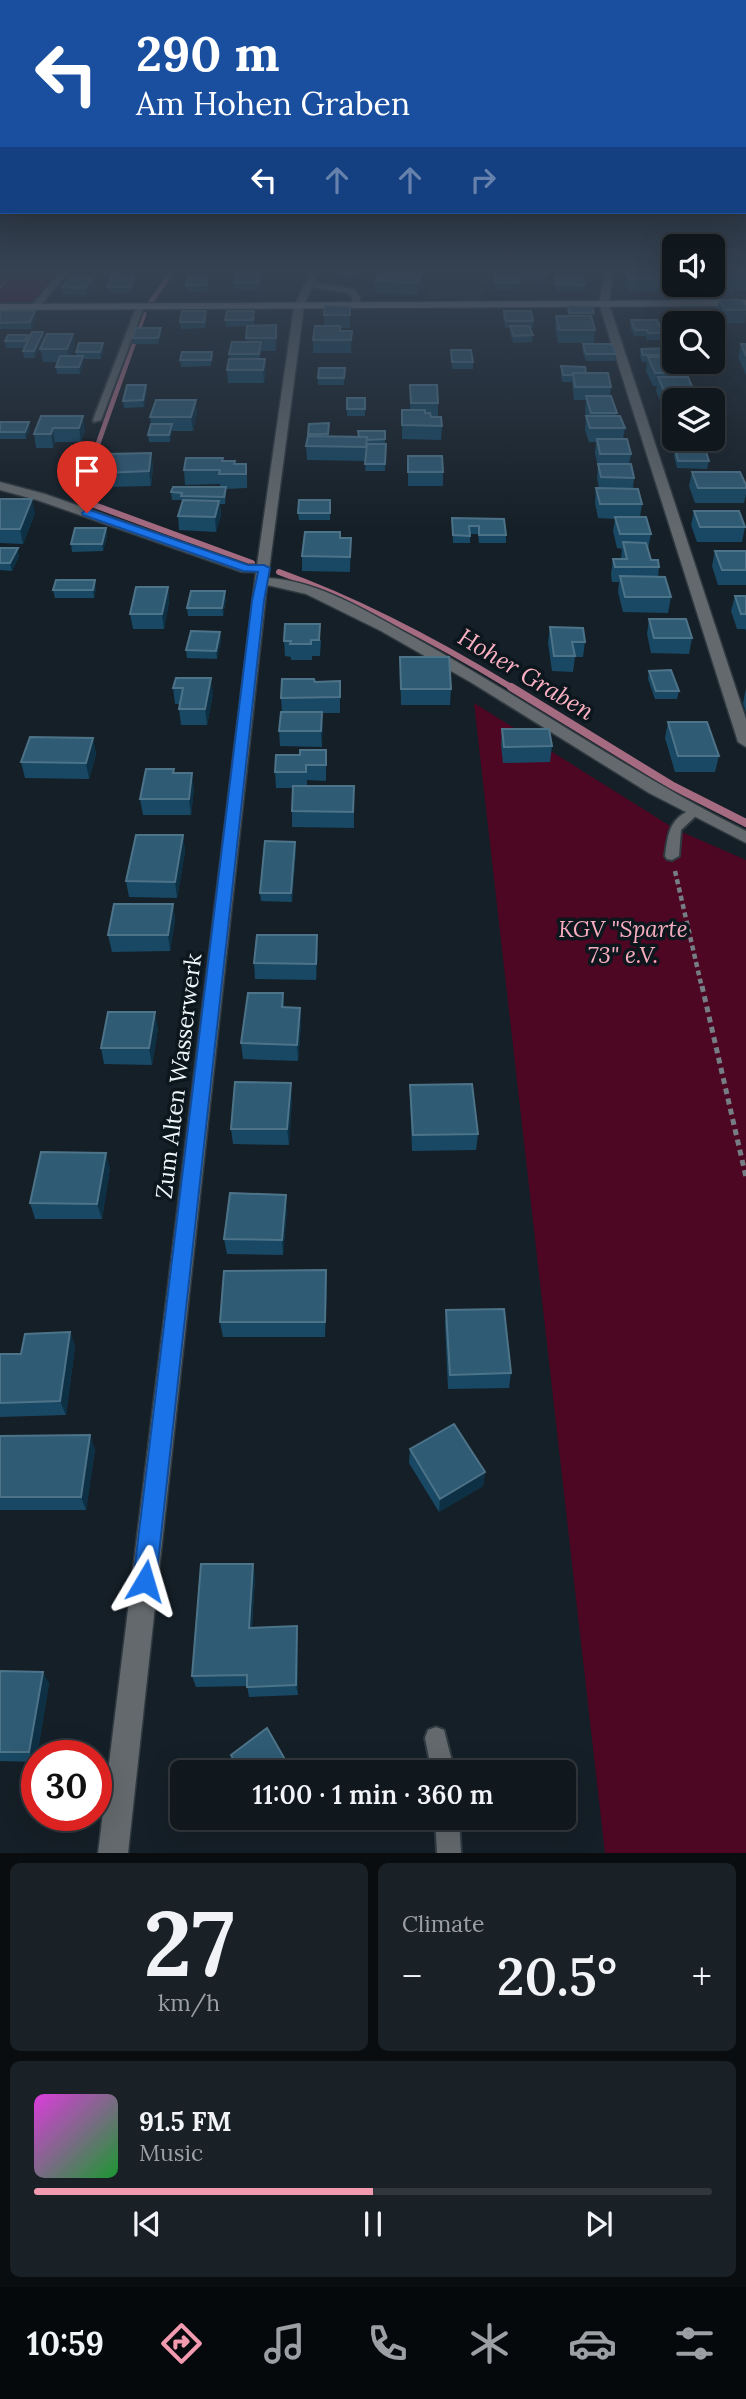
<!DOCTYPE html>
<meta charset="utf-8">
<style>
body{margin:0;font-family:Lora,serif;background:#192026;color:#f1f3f6;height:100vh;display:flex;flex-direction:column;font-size:26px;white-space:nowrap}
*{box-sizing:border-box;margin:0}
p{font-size:23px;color:#9c9fa4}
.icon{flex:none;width:38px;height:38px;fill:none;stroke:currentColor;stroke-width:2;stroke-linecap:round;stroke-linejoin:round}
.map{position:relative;height:1853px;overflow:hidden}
.panel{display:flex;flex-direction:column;gap:10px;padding:10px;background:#090d10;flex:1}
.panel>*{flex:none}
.banner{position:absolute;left:0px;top:0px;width:747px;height:214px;box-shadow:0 7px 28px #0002,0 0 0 2px #30363b;background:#1a4fa0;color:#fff;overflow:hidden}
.fabs{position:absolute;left:662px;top:234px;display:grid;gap:14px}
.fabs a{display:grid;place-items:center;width:63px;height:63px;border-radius:10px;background:#10171d;box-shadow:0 7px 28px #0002,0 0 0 2px #30363b;font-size:35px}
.speed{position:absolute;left:21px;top:1740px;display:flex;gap:14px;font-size:35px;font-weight:700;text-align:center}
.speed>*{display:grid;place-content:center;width:91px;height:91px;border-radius:50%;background:#10171d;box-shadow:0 7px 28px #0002,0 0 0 2px #30363b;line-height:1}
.speed .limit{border:10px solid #d22;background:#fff;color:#111}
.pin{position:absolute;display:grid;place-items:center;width:60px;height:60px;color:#fff;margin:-72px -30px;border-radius:50% 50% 50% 0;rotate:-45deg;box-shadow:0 0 7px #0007}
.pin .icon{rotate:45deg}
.me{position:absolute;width:77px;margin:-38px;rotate:7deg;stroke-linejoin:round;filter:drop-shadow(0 0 5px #0008)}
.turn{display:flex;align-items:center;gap:24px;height:147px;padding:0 21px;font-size:32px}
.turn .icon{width:91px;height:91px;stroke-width:2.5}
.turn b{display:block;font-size:49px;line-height:60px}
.lanes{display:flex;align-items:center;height:66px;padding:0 21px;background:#0003;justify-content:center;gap:35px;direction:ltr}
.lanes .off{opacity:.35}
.big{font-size:52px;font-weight:600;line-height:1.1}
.panel .widget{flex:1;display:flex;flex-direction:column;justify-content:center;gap:10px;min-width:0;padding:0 24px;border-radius:10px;background:#192026}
.panel .dial{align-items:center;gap:0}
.dial b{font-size:91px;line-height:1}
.song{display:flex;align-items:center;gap:21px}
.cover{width:84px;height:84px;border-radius:10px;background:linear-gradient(135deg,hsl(300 70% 55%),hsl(130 70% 35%))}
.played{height:7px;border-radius:4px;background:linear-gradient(90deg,#f29ab0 50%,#30363b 50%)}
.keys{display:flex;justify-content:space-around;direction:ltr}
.heat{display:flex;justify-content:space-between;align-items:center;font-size:38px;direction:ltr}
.panel .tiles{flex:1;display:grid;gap:10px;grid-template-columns:1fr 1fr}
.widget:last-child{grid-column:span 2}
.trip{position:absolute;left:170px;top:1760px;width:406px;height:70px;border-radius:10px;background:#10171d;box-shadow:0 7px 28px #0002,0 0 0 2px #30363b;font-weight:600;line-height:70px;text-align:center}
.tabs{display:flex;height:112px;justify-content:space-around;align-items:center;background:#06090c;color:#9c9fa4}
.tabs .icon{width:49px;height:49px}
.tabs .on{color:#f29ab0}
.tabs b{font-size:32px;color:#f1f3f6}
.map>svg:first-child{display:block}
</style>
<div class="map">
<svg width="746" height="1853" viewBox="0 0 746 1853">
<rect width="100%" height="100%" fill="#151f27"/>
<path fill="#192934" d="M437 271H490L483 299H427Z"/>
<path fill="#4e0723" d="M0 271H60L32 301 0 302Z
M474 703 675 829 746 860V1853H605Z"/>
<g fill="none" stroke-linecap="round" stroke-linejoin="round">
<path stroke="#a56b80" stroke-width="5" d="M151 302 172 271
M94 455 144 314"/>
<path stroke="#a56b80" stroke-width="6" d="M94 453 78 499 252 563
M279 572C362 602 439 643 514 689"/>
<path stroke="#a56b80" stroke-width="8" d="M511 687 671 785 746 823"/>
<g stroke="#2f3940" stroke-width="4">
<path id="lane" d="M308 282 354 289 360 297V305L353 307 352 297 348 293 305 286Z
M137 305 144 307 101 420 94 422 93 420Z
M693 809 699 813 681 830 679 856 672 860 667 859 665 856C668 834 669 818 693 809Z
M436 1727 444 1730 455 1773H432L425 1738 428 1730Z
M435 1818H459L461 1853H437Z"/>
</g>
<g stroke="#2f3940" stroke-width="3">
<path id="street" d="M61 271H69L38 309H32V305Z
M311 271H319L304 306 268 578C319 581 366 611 410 635 524 698 630 773 746 831V843L649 793 472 683 381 631 306 594 267 585 128 1853H98L256 572H242L37 500 0 490V482L45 494 248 565H257L294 306Z
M605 271H613L609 304 746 719V747L738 742 599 304Z"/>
</g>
<g stroke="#2f3940" stroke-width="3">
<path id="secondary" d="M746 300V306L0 310V304Z"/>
</g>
<path stroke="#767e85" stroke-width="2.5" stroke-dasharray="2.5 2" stroke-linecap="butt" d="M0 288 11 271"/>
<path stroke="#767e85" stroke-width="4.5" stroke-dasharray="5 3.5" stroke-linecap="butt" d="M675 871 702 988"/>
<path stroke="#767e85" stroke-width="5" stroke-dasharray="6 4.5" stroke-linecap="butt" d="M702 986 746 1177"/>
<use href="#lane" fill="#63696d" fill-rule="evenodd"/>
<use href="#street" fill="#63696d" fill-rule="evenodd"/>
<use href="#secondary" fill="#8b939a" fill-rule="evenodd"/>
</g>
<path fill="#184863" d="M84 271H122L119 275Z
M334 271H357L355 278 334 277Z
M521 271H546L545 281 520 280Z
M626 271 660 279 658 292 627 291 625 283Z
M713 271H746V290H734V294H721L712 280Z
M421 272V284L417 295 375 293V280Z
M260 274 259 290H234V283Z
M495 274 519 277 518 290 494 289Z
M555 276 585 285 584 291H556L554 283Z
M93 278 94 284 85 295 63 294 62 287Z
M667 278 700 285 699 292H669L666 284Z
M135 281 131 293H109L108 287Z
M209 284 207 292H187L186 286Z
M719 300 746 308 745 323H723L717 313Z
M568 306 594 313 592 319 595 330 594 343H558L555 329 556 316H568Z
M350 307V328H340V331H352L351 353H313V340L324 326V315Z
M0 311H35L36 318 32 329H0Z
M504 311 533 321V328H530L533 335 532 342 513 343 510 333V328H505L503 317Z
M255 317 254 325H276V351H261V359H265L266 373 264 383H228L227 370 230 359 229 354 246 342 247 326 226 327 225 320Z
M207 318 205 328 181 329 180 322Z
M631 320 663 333 662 340H647L646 336H634L630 327Z
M43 332 44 339 35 358H24L23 351 24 348H6L5 341 28 335V339Z
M162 335 158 344H133V338Z
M583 344 616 354 615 361H586L582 351Z
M741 344H746V375L738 357Z
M75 347 71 356H76V352L104 350 101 359H83L84 362 80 374H57L56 367 58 362H43L40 349Z
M674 348V362H684H680L685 372 684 377 694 391 692 399 674 401V439H707V444L674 445 670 434 671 427H669L664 412 666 404 662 405 656 391 657 386H653L646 371 647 362H642L640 356 641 349Z
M451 350 473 362V369H452Z
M212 352 211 366 181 367 180 360Z
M561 366 586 373 611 387 610 396 617 413 616 416 625 428 623 439 631 454 629 464 634 478 633 489 642 504 640 517 651 534 648 549 651 560 659 567 658 577 671 597 668 613 623 612 618 592 619 582H612L611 574 613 559H621L622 549 617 548 613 531 615 519 598 518 595 503 596 488H599L597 478 598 467 595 453 596 442H589L585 430 586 416 585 410 586 400H574L572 382H562L561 373Z
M345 368 344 385H318V378Z
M146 385 147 392 144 407 124 408 123 401Z
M410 385 438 403V417L442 426 441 440 402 439V410H410Z
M347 398H365V416H347Z
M197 413 193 431H172L170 442H149L148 435 151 424 150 417Z
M41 416 85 430 81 442H55L53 448H36L34 434Z
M0 422 30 429 26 439H0Z
M329 423 328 436 359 437 385 431V444H386L385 471H365L366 461 307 460 306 446 309 424Z
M675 449 709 461 707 469 677 468 674 456Z
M89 453 86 463H69L68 456Z
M151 453 153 467 151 486 105 487 103 473Z
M408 456 443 472V486H408Z
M223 461 235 464H246L247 478V488L226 489V495L225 504H220L221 515 216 532 179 530 178 516 182 503V500H172L171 492 220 487V484L185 485 184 470Z
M692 472 746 485V494L744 503H695L689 486Z
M0 499 35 513 23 544 0 543Z
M330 500V520H299L298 513Z
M694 511 745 527 742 542H697L691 525Z
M452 518 506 535V543H479L478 534H470V543H453Z
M106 528 107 536 103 551 72 552 71 544Z
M340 532 341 538H351L350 572 302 571V556Z
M0 548 19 556 12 571 0 570Z
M715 551H746V585H718L712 566Z
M168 587 169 602 164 629H133L130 614Z
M96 588 94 598H55L53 590Z
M735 596H746V631L745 629H737L731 611Z
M226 599 223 616H188L187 608Z
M649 619 692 638 689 654 651 653 647 634Z
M550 627 585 642 583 657H575L573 672 552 671 548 643Z
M220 632 221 640 217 659 187 658 186 650Z
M321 640 320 656H312V660H291V657L285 656 284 641Z
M400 657 451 689 450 705H401Z
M649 671 679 691 677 699H655L648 679Z
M176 678 213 694 207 725H181L179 709 180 704H175L173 688Z
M340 681V713H322V747L280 746 279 731 282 712 281 698 315 682Z
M746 688V713L743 703Z
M668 722 719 756 715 772H675L665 738Z
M502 729 552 746 550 762 503 763 501 745Z
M93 738 96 754 89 779 25 778 21 762Z
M326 750V781L307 780V786H354V828L292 827V811L293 788H276L275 772 300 755Z
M174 773 194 789 191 815H143L140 799Z
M183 835 185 852 177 898 129 897 126 881Z
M296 850 292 902 261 901 260 893Z
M173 904 175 920 170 951 112 952 108 935Z
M318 952 316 980 255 979 254 963Z
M283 993 284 1007 300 1008 301 1024 298 1061 243 1059 241 1043Z
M158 1028 152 1065 104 1064 101 1048Z
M410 1085 478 1134 476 1150 412 1151 410 1101Z
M292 1099 289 1145 233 1144 231 1129Z
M110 1168 102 1219H35L30 1203Z
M287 1210 283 1255 227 1254 224 1239Z
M327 1285 325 1337H223L220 1322Z
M446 1310 511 1373 509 1388 448 1389 445 1324Z
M70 1332 75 1346 66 1415 0 1417V1354H21Z
M0 1436 95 1449 86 1510H0Z
M410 1449 485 1472 483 1486 439 1512 409 1463Z
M255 1576 252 1628 298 1638V1695L249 1697 247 1686 196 1687 192 1676Z
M0 1671 49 1683 36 1762 0 1761Z"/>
<path fill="#0d3044" d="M421 272V284L417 295V283Z
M134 275 135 281 131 293V287Z
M93 278 94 284 85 295V288Z
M35 311 36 318 32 329 30 322Z
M161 328 162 335 158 344V338Z
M43 332 44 339 35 358 34 351Z
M73 334 75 347 69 362 67 349Z
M261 342V355L260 367 259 354Z
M103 343 104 350 101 359 100 352Z
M83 356 84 362 80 374 79 367Z
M265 359 266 373 264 383 263 370Z
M146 385 147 392 144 407 143 400Z
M196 400 197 413 193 431 191 417Z
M83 416 85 430 81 442 79 428Z
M29 422 30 429 26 439 25 432Z
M172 424V431L170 442 169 435Z
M53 428 55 442 53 448 51 434Z
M88 446 89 453 86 463 85 456Z
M151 453 153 467 151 486 149 471Z
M32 499 35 513 23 544 20 529Z
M219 501 221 515 216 532 215 517Z
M106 528 107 536 103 551 102 544Z
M18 548 19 556 12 571 10 563Z
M95 580 96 588 94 598 93 590Z
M168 587 169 602 164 629 162 614Z
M225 591 226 599 223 616 222 608Z
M220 632 221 640 217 659 216 651Z
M211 678 213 694 207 725 205 709Z
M322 712 323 728 322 747 321 731Z
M93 738 96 754 89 779 86 763Z
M192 773 194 789 191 815 189 799Z
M183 835 185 852 177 898 175 882Z
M295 842 296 850 292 902 291 893Z
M173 904 175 920 170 951 168 935Z
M317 935 318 952 316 980V964Z
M300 1008 301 1024 298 1061 297 1045Z
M155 1012 158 1028 152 1065 149 1048Z
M291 1083 292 1099 289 1145 287 1129Z
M106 1153 110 1168 102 1219 97 1204Z
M286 1195 287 1210 283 1255 282 1240Z
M326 1270 327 1285 325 1337V1322Z
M70 1332 75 1346 66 1415 60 1401Z
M90 1435 95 1449 86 1510 81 1497Z
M485 1472 483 1486 439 1512 440 1499Z
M253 1564 255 1576 251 1639 249 1628Z
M297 1626 298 1638V1695L296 1685Z
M43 1672 49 1683 36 1762 29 1752Z
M287 1763 289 1773H275Z"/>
<path fill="#2f5b74" stroke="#4d7389" stroke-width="2" d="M379 271H400L421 272 417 283 375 280Z
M521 271H546V275L520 274Z
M626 271H656L660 279H629Z
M235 274H260L258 283H234Z
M495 274 519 277V283H495Z
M112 275H134L131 287H108Z
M555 276 583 277 585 285 556 284Z
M71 277 93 278 85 288 62 287Z
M188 277H208L206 285 186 286Z
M667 278H674V285L700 286 670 285Z
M719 300H741L746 308V310H725Z
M325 306 350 307V315H324Z
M568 306 592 307 594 313H569Z
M0 311H35L30 322 0 323Z
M182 311H206L204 322H180Z
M227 311H254L253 320H225Z
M504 311H531L533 321H506Z
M556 316H591L595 330H559Z
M631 320H657L663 333H648L647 330H635Z
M675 321H698L699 324H676Z
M276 325V338H246L247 326Z
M315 326H340V331H352L351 340H313Z
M510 326H529L533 335 514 336Z
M136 328H161L158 338H133Z
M32 332H43L34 351H23Z
M47 334H73L67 349H40Z
M8 335H28L25 341H5Z
M232 342H261L259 354H229Z
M79 343H103L100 352H76Z
M583 344H612L616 354H586Z
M741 344H746V356Z
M674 348V355H643L641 349Z
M451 350H471L473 362H452Z
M182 352H212L211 360H180Z
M60 356H83L79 367H56Z
M648 357H674V362H680L685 372 655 373Z
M229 359H265L263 370H227Z
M561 366 585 367 586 373H573L572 375H563Z
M319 368H345L344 378H318Z
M573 373H608L611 387H575Z
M658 377H688L694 391H664Z
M127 385H146L143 400 123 401Z
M410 385H437L438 403H411Z
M586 396H611L617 413H591Z
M347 398H365V409H347Z
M666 399H693L694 401H674V414H671Z
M156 400H196L191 417H150Z
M402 410H425V413H430L431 417H441L442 426 402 425Z
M41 416H83L79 428H53L51 434H34Z
M586 416H620L625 428H590Z
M0 422H29L25 432H0Z
M329 423 328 434H308L309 424Z
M151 424H172L169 435H148Z
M358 431H385V439L367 440V437H359Z
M308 436 367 437 366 447 306 446Z
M597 439H627L631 454H600Z
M367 444H386L385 464H365Z
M72 446H88L85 456H68Z
M675 449H705L709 461H678Z
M151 453 149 471 103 473 106 454Z
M408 456H442L443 472H408Z
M186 458H223L222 461H235L234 464H246V474H219L220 470H184Z
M598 464H631L634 478 601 477Z
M692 472H740L746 485V488H698Z
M173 487H226L224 497 181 496 182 493 171 492Z
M596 488 638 489 642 504H600Z
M0 499H32L20 529H0Z
M183 500 219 501 215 517 178 516Z
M299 500H330V513H298Z
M694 511H739L745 527H700Z
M615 517H646L651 534H620Z
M452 518 504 519 506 535H479V526H469L470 536 453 535Z
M75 528H106L102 544H71Z
M305 532H340V538H351L350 557 302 556Z
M623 542 646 543 651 560H658L659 567H615L613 559H627Z
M0 548H18L10 563H0Z
M715 551H746V570H722Z
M620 576 665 577 671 597H625Z
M56 580H95L93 590H53Z
M136 587H168L162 614H130Z
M191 591H225L222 608H187Z
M735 596H746V614H741Z
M649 619H686L692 638H654Z
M285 624H320L319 640H311V644H290L291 641H284Z
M550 627 583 628 585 642H572L575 656H554Z
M191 631 220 632 216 651 186 650Z
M400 657H449L451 689H401Z
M671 670 679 691H656L649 671Z
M176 678H211L205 709H179L183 688H173Z
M282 679H314L315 682 340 681V697L281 698Z
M281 712H322L321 731H279Z
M668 722H707L719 756H678Z
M502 729H549L552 746 504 747Z
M30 737 93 738 86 763 21 762Z
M300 750H326V765H306V772H275L276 755H300Z
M146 769H174L173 773H192L189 799H140Z
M293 786H354L353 812 292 811Z
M136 835H183L175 882 126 881Z
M265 841 295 842 291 893H260Z
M114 904H173L168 935H108Z
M257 935H317L316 964 254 963Z
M248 993H283L282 1007 300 1008 297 1045 241 1043Z
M108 1012H155L149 1048H101Z
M235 1082 291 1083 287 1129H231Z
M472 1084 478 1134 413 1135 410 1085Z
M41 1152 106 1153 97 1204 30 1203Z
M230 1193 286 1195 282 1240 224 1239Z
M326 1270 325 1322H220L224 1271Z
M504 1309 511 1373 450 1375 446 1310Z
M70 1332 60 1401 0 1403V1354H21L25 1334Z
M454 1424 485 1472 440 1499 410 1449Z
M90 1435 81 1497H0V1436Z
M201 1564H253L249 1628 297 1626 296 1685 247 1687V1675L192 1676Z
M0 1671 43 1672 29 1752H0Z
M267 1728 287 1763 275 1773H223L235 1763 231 1755Z"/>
<linearGradient id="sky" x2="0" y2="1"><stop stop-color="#0c1115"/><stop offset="0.51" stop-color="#354252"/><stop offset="1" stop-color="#354252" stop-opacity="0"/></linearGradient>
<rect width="746" height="530" fill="url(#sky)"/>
<path fill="#1a73e8" stroke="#114b97" stroke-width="2" d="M87 509 248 565H264L270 568 264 601 156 1581 153 1589 145 1593 136 1589 133 1581 252 601 258 572 243 571 83 515 82 513Z"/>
<g text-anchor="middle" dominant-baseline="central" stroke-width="7" stroke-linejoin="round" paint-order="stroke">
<g font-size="23" font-style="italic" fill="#f5acbd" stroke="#0c161d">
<text x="623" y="928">KGV "Sparte<tspan x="623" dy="26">73" e.V.</tspan></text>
</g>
<g font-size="23" fill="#eff6fb" stroke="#0c161d">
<text transform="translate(178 1076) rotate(-83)">Zum Alten Wasserwerk</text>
</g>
<g font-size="24" font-style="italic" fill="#fcb1c3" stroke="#0c161d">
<text transform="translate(526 674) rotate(31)">Hoher Graben</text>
</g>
</g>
</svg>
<div class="fabs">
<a><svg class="icon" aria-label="sound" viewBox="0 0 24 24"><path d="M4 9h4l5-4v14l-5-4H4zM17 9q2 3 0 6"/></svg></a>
<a><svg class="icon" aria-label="search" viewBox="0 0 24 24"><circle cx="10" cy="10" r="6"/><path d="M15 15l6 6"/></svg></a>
<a><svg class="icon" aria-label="layers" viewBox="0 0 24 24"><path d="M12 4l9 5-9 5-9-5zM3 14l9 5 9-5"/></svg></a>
</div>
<div class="speed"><div class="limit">30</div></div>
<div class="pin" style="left:87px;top:513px;background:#d93025"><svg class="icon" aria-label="arrive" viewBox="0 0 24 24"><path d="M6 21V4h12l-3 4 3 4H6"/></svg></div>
<svg class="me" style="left:145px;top:1581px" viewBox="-20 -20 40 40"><path d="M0-17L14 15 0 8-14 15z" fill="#1a73e8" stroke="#fff" stroke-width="4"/></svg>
<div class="trip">11:00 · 1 min · 360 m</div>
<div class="banner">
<div class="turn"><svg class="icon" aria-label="left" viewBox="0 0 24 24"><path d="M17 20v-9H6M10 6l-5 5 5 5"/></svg><div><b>290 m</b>Am Hohen Graben</div></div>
<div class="lanes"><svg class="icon" aria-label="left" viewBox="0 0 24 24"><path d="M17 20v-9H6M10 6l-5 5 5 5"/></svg><svg class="icon off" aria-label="ahead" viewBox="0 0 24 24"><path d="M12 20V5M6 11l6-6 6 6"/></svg><svg class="icon off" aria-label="ahead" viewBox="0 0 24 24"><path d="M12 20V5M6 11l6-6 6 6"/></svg><svg class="icon off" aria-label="right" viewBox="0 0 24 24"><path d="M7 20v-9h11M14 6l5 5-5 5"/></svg></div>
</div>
</div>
<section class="panel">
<div class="tiles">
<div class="widget dial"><b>27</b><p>km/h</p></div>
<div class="widget"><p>Climate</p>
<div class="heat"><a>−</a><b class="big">20.5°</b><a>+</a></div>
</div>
<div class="widget">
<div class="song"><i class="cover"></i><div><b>91.5 FM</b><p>Music</p></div></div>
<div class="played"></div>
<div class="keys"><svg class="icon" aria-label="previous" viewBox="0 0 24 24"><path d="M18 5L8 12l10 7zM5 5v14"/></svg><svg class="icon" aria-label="pause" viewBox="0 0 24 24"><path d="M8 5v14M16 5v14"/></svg><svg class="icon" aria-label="next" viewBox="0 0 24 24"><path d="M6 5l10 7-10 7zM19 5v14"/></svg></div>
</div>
</div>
</section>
<nav class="tabs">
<b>10:59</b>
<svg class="icon on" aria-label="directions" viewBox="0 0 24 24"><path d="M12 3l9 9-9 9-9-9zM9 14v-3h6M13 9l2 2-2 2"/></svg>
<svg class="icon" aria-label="music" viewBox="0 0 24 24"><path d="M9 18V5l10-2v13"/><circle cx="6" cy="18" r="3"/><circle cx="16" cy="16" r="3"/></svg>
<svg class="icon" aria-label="phone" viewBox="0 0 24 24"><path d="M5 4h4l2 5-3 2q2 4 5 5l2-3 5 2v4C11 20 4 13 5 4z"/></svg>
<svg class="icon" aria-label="climate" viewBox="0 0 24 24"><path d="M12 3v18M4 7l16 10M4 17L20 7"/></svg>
<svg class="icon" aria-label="car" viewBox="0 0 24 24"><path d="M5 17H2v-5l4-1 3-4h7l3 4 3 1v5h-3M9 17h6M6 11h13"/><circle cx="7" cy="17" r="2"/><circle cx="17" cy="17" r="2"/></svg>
<svg class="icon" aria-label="filters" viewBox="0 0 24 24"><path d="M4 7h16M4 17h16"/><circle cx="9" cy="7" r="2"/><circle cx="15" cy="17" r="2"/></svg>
</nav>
